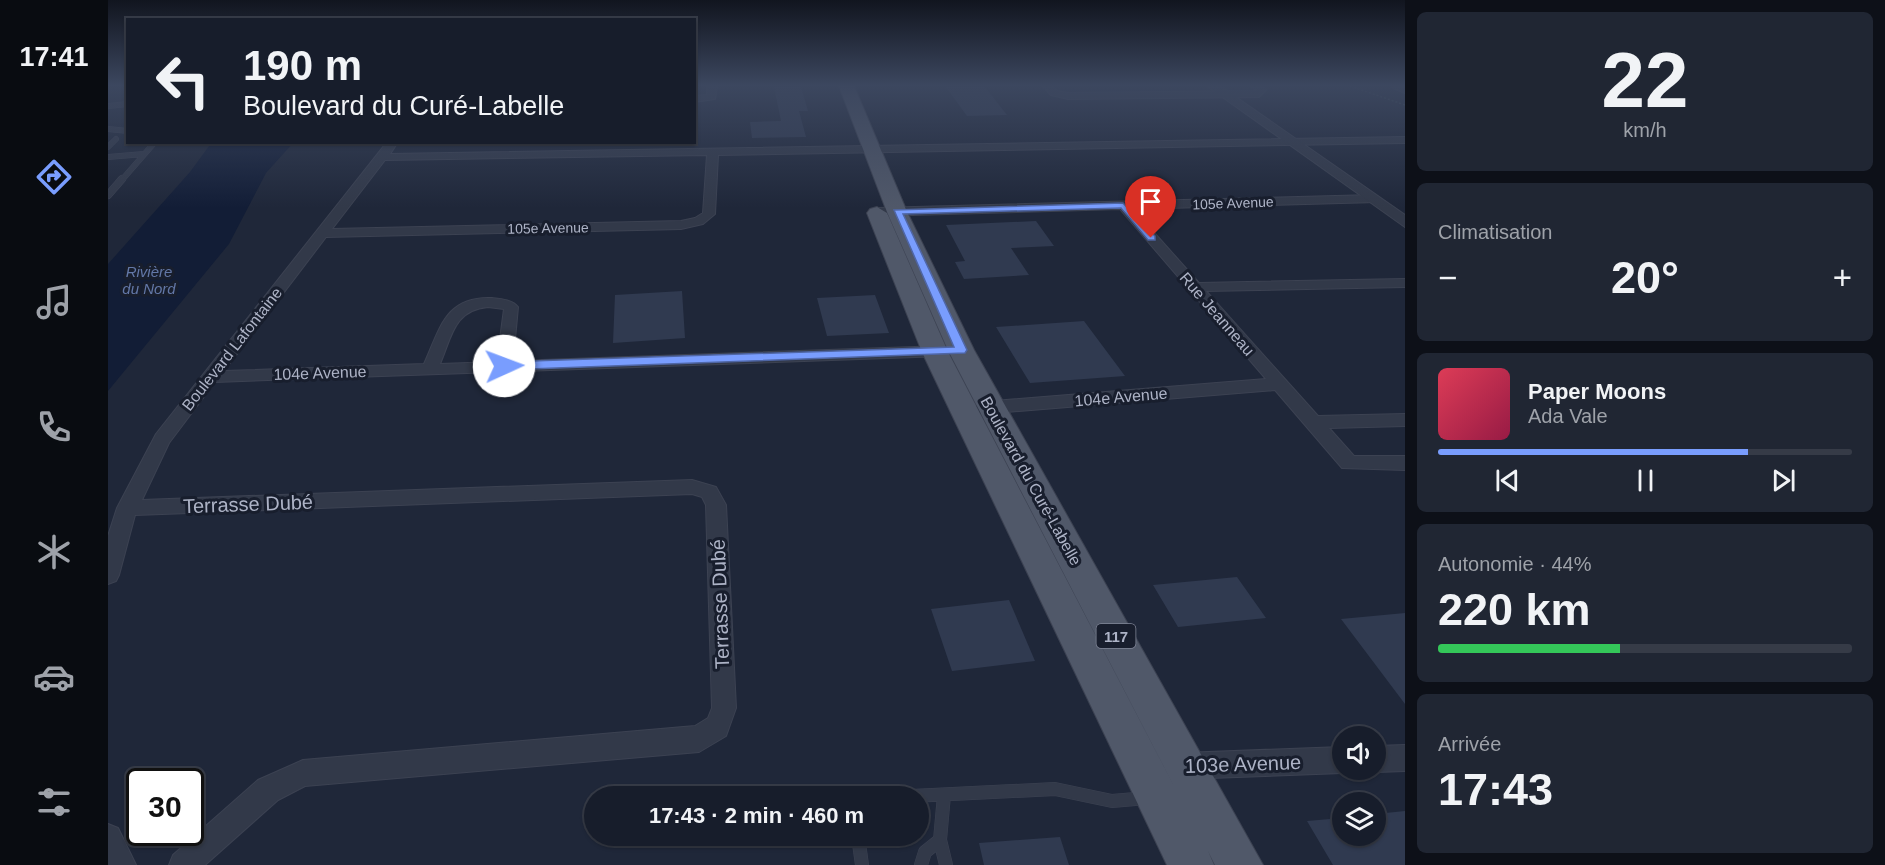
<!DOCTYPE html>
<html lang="fr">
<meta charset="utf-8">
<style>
body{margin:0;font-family:Arial,sans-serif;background:#202633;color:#f1f3f6;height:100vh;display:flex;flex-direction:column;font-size:22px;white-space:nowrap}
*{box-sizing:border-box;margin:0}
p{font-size:20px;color:#9ea2a9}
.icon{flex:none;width:33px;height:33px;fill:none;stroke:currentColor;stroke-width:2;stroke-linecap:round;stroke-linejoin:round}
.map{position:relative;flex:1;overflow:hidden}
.details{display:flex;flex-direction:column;gap:12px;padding:12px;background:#0d1018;width:480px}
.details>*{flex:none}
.banner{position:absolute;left:18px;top:18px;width:570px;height:126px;border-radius:0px;box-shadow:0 2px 4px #0004,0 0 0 2px #363b47;background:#171d2b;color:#f1f3f6;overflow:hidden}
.controls{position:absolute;left:1224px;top:726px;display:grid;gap:12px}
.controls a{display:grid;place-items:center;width:54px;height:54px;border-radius:50%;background:#171d2b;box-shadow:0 2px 4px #0004,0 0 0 2px #363b47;font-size:30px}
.speed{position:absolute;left:18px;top:768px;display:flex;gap:12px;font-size:30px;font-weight:700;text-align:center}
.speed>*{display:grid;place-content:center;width:78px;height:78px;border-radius:50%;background:#171d2b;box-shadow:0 2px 4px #0004,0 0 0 2px #363b47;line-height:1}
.speed .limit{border:3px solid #111;border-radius:9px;background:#fff;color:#111}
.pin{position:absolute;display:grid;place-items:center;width:51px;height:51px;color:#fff;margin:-62px -26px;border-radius:50% 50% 50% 0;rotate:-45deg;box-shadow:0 0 6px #0007}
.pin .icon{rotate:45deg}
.me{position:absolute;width:66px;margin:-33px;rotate:88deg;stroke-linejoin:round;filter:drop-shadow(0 0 4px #0008)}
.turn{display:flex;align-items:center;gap:21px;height:126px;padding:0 18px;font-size:27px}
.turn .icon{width:78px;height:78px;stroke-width:2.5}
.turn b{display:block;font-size:42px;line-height:51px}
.big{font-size:45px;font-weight:700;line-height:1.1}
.details .tile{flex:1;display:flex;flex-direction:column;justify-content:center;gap:9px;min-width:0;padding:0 21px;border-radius:9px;background:#202633}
.details .dial{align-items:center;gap:0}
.dial b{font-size:78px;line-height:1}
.song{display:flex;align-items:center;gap:18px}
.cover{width:72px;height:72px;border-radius:9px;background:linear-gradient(135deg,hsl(350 70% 55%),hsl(340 70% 35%))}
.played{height:6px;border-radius:3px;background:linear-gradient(90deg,#799dfe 75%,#363b47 75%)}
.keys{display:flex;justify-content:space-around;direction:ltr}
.heat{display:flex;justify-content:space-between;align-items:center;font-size:33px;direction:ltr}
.charge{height:9px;border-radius:4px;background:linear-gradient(90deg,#34c759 44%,#363b47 0)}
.trip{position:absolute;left:476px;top:786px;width:345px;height:60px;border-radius:30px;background:#171d2b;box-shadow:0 2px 4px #0004,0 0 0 2px #363b47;font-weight:700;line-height:60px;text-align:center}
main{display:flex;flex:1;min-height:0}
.tabs{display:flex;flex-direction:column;width:108px;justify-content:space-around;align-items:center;background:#090c11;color:#9ea2a9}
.tabs .icon{width:42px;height:42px}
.tabs .active{color:#799dfe}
.tabs b{font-size:27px;color:#f1f3f6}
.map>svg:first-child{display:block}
</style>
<main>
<nav class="tabs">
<b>17:41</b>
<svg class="icon active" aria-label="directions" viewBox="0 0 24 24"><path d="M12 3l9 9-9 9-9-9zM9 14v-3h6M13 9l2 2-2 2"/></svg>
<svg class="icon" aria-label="music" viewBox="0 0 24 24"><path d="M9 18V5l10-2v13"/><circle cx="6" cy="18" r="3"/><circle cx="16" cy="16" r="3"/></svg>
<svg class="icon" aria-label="phone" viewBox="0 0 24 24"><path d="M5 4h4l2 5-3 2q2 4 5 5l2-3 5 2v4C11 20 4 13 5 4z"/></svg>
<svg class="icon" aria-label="climate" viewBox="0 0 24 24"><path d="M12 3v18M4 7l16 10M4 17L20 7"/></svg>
<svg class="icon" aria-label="car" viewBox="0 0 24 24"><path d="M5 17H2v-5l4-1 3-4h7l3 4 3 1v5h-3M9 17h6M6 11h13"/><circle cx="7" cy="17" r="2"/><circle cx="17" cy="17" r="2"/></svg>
<svg class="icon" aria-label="filters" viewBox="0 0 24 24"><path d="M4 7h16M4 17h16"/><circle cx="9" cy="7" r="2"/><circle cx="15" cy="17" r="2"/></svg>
</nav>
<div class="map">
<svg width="1297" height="865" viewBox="0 0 1297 865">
<rect width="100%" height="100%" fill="#1f2739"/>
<path fill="#121d36" d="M104 142 185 143 158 173 121 244 0 391V264L82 172Z"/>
<path fill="#303a50" d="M666 87H693L700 111H691L698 137 644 138 642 122 673 121Z
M838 87H877L899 115 859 116Z
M928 221 946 246 903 248 921 275 856 279 847 262 857 261 838 225Z
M574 291 577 338 505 343 507 295Z
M767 295 781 333 719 336 709 298Z
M976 321 1017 376 922 383 888 327Z
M1129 577 1158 618 1070 627 1045 585Z
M901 600 927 661 844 671 823 609Z
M1297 613V704L1233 619Z
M1297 811V865H1225L1199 821 1234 818V836H1268V814Z
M952 837 961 865H876L871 843Z"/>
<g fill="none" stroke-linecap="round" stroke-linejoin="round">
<g stroke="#3c4252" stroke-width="6">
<path id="service-far2" d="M0 106 20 104
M0 129 20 131
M0 147 8 139
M0 157 36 154
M13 181 47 142"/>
</g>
<g stroke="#3c4252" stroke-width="8">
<path id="service-far1" d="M0 195 14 179"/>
</g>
<g stroke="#3c4252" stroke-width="14">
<path id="service" d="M804 796 947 789 1004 801 1039 798
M750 836 754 865
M832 840 838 865
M813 865 817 852 832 840 836 795"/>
</g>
<g stroke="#3c4252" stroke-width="2">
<path id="minor" d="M599 86H609L607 99 586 102V96L599 95Z
M935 86H945L949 91 960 93 1148 91 1143 86H1154L1158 90 1151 97 960 99 943 95Z
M1284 86 1297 87V93L1285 88Z
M1297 137V143L610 155 607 214 595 224 573 229 218 237 116 371 316 364C332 329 337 296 384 298 393 299 405 300 410 307L405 361 836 346 844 351 836 356 107 382 61 443 34 500 584 480 608 487 618 505 628 708 618 736 591 752 197 786 170 800 97 865H61L65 855 150 780 195 760 587 726 600 718 604 708 598 505 594 497 584 494 27 515 11 575 8 581 0 584V536L9 508 48 434 279 142H290L282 154ZM599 155 595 213 587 218 573 221 224 229 277 160ZM380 307 396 309 389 362 332 364C344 336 346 310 380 307Z
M1265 195 1271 199 1269 202 1025 209 1091 283 1297 279V287L1098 291 1210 416 1297 414V426L1221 428 1246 456H1297V470L1234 468 1167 390 874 414 868 412 865 408 874 402 1158 379 1012 209 769 216 763 212 769 208Z
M1297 745V771L1268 772 1262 770H1268V746Z
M1234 747V770H1243L1234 773 1074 779 1065 775 1061 766 1065 757 1074 753Z
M0 824 10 828 28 865H0Z"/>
</g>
<g stroke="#3c4252" stroke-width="2">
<path id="tertiary" d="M1099 86H1112L1297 215V227Z"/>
</g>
<g stroke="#3c4252" stroke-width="2">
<path id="primary" d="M731 86H746L799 212 866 350 1155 865H1107L1100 851 1106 865H1059L814 352 759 213 762 209 769 207 779 213 840 352 1069 792 840 350 779 212Z"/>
</g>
<path stroke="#394d52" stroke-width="1.5" stroke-dasharray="2 2" stroke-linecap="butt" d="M1242 86 1297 105"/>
<use href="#service-far2" stroke="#323949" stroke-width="5"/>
<use href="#service-far1" stroke="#323949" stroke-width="7"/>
<use href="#service" stroke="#323949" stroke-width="13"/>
<use href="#minor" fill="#323949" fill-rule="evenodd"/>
<use href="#tertiary" fill="#323949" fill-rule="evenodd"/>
<use href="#primary" fill="#505869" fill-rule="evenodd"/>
</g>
<linearGradient id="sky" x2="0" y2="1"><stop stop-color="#11151f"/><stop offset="0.41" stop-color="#3c475f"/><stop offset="1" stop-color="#3c475f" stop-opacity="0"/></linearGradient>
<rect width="1297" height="208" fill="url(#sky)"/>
<path fill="#799dfe" stroke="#4f66a5" stroke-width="1.5" d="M1015 203 1047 236V240H1040L1013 208 795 214 859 350 857 353 396 370 389 366 396 362 846 347 786 210Z"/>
<g text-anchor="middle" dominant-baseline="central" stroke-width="6" stroke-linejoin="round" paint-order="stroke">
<g font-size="14" fill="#adb3c6" stroke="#181e2d">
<text transform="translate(1125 203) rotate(-2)">105e Avenue</text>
<text transform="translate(440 228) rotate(-1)">105e Avenue</text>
</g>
<g font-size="15" font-style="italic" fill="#6378a8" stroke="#181e2d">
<text x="41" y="271">Rivière<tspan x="41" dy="17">du Nord</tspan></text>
</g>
<rect fill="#181e2d" stroke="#808698" stroke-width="1.5" x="988.5" y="624" width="39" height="24" rx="4.5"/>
<g font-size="15" font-weight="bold" fill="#adb3c6">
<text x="1008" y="636">117</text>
</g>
<g font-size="16" fill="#adb3c6" stroke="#181e2d">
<text transform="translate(1109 314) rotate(49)">Rue Jeanneau</text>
<text transform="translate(124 349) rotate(-52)">Boulevard Lafontaine</text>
<text transform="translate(212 373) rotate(-2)">104e Avenue</text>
<text transform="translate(1013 397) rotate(-5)">104e Avenue</text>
<text transform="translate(923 481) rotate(61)">Boulevard du Curé-Labelle</text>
</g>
<g font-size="20" fill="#adb3c6" stroke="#181e2d">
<text transform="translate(140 504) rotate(-2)">Terrasse Dubé</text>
<text transform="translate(612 604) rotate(-92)">Terrasse Dubé</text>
<text transform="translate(1135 764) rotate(-2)">103e Avenue</text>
</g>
</g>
</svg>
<div class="controls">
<a><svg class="icon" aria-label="sound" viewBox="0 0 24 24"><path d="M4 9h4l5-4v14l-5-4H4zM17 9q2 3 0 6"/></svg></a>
<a><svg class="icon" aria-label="layers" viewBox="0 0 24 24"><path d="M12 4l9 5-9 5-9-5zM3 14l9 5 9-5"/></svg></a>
</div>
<div class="speed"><div class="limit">30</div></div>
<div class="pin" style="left:1043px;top:238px;background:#d93025"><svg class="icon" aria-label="arrive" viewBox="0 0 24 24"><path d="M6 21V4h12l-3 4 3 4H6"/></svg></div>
<svg class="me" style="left:396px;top:366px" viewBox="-20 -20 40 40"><circle r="19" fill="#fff"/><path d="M0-13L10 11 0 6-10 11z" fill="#799dfe"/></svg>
<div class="trip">17:43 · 2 min · 460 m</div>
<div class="banner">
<div class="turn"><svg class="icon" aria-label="left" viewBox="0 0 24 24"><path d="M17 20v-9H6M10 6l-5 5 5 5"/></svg><div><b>190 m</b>Boulevard du Curé-Labelle</div></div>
</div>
</div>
<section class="details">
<div class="tile dial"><b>22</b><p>km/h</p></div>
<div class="tile"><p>Climatisation</p>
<div class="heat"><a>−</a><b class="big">20°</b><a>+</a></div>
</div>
<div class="tile">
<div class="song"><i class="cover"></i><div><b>Paper Moons</b><p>Ada Vale</p></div></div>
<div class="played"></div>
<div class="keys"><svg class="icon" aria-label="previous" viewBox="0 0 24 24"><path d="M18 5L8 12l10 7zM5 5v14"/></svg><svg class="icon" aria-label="pause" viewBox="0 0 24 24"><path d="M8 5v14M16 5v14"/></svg><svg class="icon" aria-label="next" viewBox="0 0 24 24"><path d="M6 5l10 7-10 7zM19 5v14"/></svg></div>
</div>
<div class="tile"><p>Autonomie · 44%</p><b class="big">220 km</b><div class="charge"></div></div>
<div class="tile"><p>Arrivée</p><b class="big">17:43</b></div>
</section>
</main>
